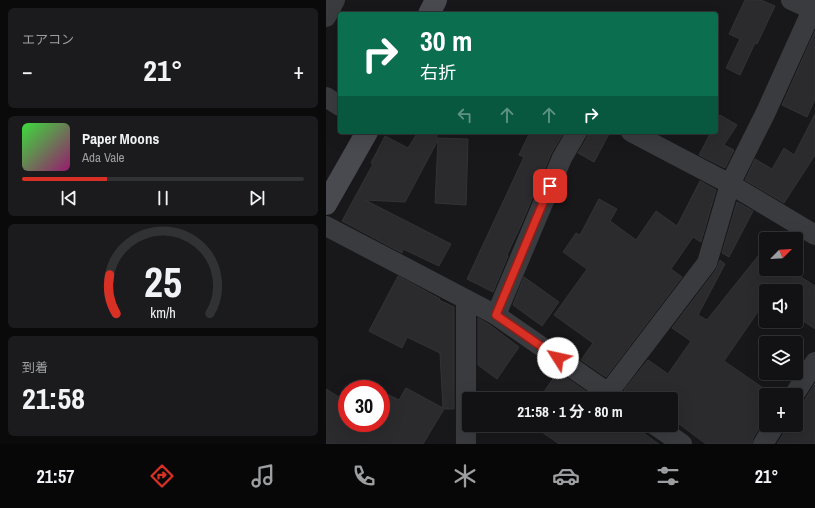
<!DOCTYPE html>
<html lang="ja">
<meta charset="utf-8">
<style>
body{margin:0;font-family:"Archivo Narrow","Noto Sans JP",sans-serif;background:#1b1b1d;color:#f1f3f6;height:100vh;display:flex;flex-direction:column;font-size:15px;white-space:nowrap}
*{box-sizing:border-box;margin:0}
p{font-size:13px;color:#9c9ea0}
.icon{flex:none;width:22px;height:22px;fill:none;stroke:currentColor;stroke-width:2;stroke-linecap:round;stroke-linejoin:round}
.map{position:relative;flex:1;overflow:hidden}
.panel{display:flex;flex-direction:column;gap:8px;padding:8px;background:#0a0a0b;width:326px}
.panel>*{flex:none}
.guide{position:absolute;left:12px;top:12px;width:380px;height:122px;border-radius:4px;box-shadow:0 4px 16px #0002,0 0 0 1px #313234;background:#0b6e4f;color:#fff;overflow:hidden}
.needle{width:26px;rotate:66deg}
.tools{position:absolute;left:433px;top:232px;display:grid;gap:8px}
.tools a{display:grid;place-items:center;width:44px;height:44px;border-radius:4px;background:#121214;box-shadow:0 4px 16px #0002,0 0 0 1px #313234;font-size:20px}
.speed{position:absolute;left:12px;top:380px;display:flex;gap:8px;font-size:20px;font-weight:700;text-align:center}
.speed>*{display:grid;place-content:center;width:52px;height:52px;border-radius:50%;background:#121214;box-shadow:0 4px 16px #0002,0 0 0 1px #313234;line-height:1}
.speed .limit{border:6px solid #d22;background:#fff;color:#111}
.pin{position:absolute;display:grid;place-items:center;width:34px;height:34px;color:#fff;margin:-17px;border-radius:8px;box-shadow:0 2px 6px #0006}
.me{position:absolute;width:44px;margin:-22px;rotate:305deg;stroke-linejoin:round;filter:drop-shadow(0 0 3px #0008)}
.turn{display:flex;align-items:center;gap:14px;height:84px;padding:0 16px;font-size:18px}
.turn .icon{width:52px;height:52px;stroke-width:2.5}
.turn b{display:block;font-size:28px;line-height:34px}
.lanes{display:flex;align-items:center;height:38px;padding:0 16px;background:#0003;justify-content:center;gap:20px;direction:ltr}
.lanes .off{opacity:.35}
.big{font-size:30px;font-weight:700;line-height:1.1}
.panel .card{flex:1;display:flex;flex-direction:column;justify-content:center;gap:6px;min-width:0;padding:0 14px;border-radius:6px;background:#1b1b1d}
.panel .dial{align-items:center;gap:0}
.dial svg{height:104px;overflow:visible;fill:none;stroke:#313234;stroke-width:7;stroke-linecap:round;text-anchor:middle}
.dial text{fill:#f1f3f6;stroke:none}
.song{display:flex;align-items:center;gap:12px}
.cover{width:48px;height:48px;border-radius:6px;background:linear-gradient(135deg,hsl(120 70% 55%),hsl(320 70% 35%))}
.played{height:4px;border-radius:2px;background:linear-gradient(90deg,#d93025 30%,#313234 30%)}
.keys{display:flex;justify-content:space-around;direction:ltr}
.heat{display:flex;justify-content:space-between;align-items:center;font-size:22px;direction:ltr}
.trip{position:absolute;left:136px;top:392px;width:216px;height:40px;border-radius:4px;background:#121214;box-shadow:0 4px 16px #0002,0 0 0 1px #313234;font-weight:700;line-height:40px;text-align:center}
.menu{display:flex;height:64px;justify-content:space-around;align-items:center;background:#070708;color:#9c9ea0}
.menu .icon{width:28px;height:28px}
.menu .current{color:#d93025}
.menu b{font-size:18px;color:#f1f3f6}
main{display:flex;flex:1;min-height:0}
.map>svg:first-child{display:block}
</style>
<main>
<section class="panel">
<div class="card"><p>エアコン</p>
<div class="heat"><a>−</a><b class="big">21°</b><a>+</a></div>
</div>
<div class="card">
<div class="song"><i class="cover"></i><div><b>Paper Moons</b><p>Ada Vale</p></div></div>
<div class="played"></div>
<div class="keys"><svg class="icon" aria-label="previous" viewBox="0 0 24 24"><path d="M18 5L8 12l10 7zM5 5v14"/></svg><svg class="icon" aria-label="pause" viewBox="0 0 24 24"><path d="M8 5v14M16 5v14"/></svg><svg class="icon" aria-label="next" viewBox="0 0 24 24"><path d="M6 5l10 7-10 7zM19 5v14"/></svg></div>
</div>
<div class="card dial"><svg viewBox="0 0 100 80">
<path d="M14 69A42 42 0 1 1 86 69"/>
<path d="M14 69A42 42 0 0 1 9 39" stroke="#d93025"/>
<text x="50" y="56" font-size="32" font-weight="700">25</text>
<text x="50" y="72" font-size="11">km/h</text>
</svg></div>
<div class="card"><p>到着</p><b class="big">21:58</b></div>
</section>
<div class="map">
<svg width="489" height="444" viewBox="0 0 489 444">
<rect width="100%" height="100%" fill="#18181a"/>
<path fill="#2b2b2e" stroke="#323336" d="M419 0H435L449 6 431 44 429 43 414 75 400 68 414 39 403 34Z
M489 31V99L481 117 456 105Z
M489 114V155L458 203 419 180 429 159 446 169 458 148 468 155Z
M394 115 411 125 398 145 408 150 399 168 373 155 385 132H390V123Z
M92 132H113L110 138 142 139 140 205 109 203 112 140 79 202 39 200 125 244 113 266 77 249 76 253 16 221 47 164 45 163 59 136 82 148Z
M204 132H238L225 154 195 225 181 255 182 256 167 292 141 279 198 157 193 155Z
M262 132H284L268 162 252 153 261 138Z
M374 181 390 190 375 242 367 237 345 269 356 277 280 377 255 360 267 343 228 315 261 269 237 252 250 233 254 235 273 199 291 209 284 221 310 240 330 211 351 226Z
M411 202 427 211 403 257 396 253Z
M440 246V269H463L489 286V329L470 316V291H440V300L398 361 440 390V418L427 438 426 444H380L345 418V399H302V394L298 390 322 360 342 374 365 341 346 328 390 270 394 260 399 264 372 315 381 320Z
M72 276 114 299 113 300 128 307V409H118L97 444H0V389L21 402V423H55V391L73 400 80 388 117 408 114 353 81 337 76 348 43 331Z
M198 277 233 302 216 326 187 305Z
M152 318 164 325 193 347 171 379 152 365Z
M231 373 242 379 271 399H213Z
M489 383V444H451L459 431 460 425H470V406L478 401Z
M206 425H306L333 444H233Z"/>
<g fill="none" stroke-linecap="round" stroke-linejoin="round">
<path stroke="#3a3b3f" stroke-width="20" d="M465 0 489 11
M0 17 9 0
M0 97 14 106
M305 132 404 184 489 235
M0 226 170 315 291 399
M170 315 236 158 251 132
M282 393 381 263 404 184 440 112 486 10
M468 395 489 362
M329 425 356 444
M140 444V300
M437 444 449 425"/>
<path stroke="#484a4f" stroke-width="22" d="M103 14 110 0
M0 204 41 132"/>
</g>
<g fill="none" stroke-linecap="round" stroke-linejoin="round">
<g stroke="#8d1f18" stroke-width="10">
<path id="route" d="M224 186 170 315 232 358"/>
</g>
<use href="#route" stroke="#d93025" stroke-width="7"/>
</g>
</svg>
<div class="tools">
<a><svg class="needle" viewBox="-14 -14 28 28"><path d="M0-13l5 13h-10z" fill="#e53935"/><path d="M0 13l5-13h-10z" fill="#9c9ea0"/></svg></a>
<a><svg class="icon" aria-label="sound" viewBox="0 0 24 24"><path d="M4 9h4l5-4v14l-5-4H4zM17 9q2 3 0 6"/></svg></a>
<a><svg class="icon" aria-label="layers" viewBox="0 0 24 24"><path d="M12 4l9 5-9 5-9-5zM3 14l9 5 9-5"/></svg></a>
<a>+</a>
</div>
<div class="speed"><div class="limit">30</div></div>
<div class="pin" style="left:224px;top:186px;background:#d93025"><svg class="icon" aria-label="arrive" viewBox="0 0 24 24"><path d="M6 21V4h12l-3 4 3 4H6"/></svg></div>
<svg class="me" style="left:232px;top:358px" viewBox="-20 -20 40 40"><circle r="19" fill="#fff"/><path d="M0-13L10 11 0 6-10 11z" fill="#d93025"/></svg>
<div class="trip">21:58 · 1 分 · 80 m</div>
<div class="guide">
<div class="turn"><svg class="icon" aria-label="right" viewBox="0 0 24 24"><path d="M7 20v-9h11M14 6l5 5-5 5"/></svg><div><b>30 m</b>右折</div></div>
<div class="lanes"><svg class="icon off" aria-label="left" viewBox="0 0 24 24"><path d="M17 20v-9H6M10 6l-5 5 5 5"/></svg><svg class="icon off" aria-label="ahead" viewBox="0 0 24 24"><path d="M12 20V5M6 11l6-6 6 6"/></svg><svg class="icon off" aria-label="ahead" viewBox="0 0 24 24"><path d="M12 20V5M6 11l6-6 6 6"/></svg><svg class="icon" aria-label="right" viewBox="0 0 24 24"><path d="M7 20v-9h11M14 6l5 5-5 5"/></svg></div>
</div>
</div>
</main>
<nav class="menu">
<b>21:57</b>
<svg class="icon current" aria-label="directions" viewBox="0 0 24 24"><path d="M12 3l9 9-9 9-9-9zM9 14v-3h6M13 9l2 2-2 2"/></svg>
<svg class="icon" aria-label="music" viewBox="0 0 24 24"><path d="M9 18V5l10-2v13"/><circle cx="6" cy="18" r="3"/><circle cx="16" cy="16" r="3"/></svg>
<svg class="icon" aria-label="phone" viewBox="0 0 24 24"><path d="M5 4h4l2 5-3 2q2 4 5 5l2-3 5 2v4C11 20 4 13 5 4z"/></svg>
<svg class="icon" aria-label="climate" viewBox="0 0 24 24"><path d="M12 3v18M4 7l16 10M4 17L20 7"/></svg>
<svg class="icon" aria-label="car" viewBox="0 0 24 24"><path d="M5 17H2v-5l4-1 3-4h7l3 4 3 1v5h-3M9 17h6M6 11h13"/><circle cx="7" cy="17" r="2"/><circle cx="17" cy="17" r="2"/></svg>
<svg class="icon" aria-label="filters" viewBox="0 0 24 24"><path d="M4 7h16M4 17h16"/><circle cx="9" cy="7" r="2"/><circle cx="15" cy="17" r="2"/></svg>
<b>21°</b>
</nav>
